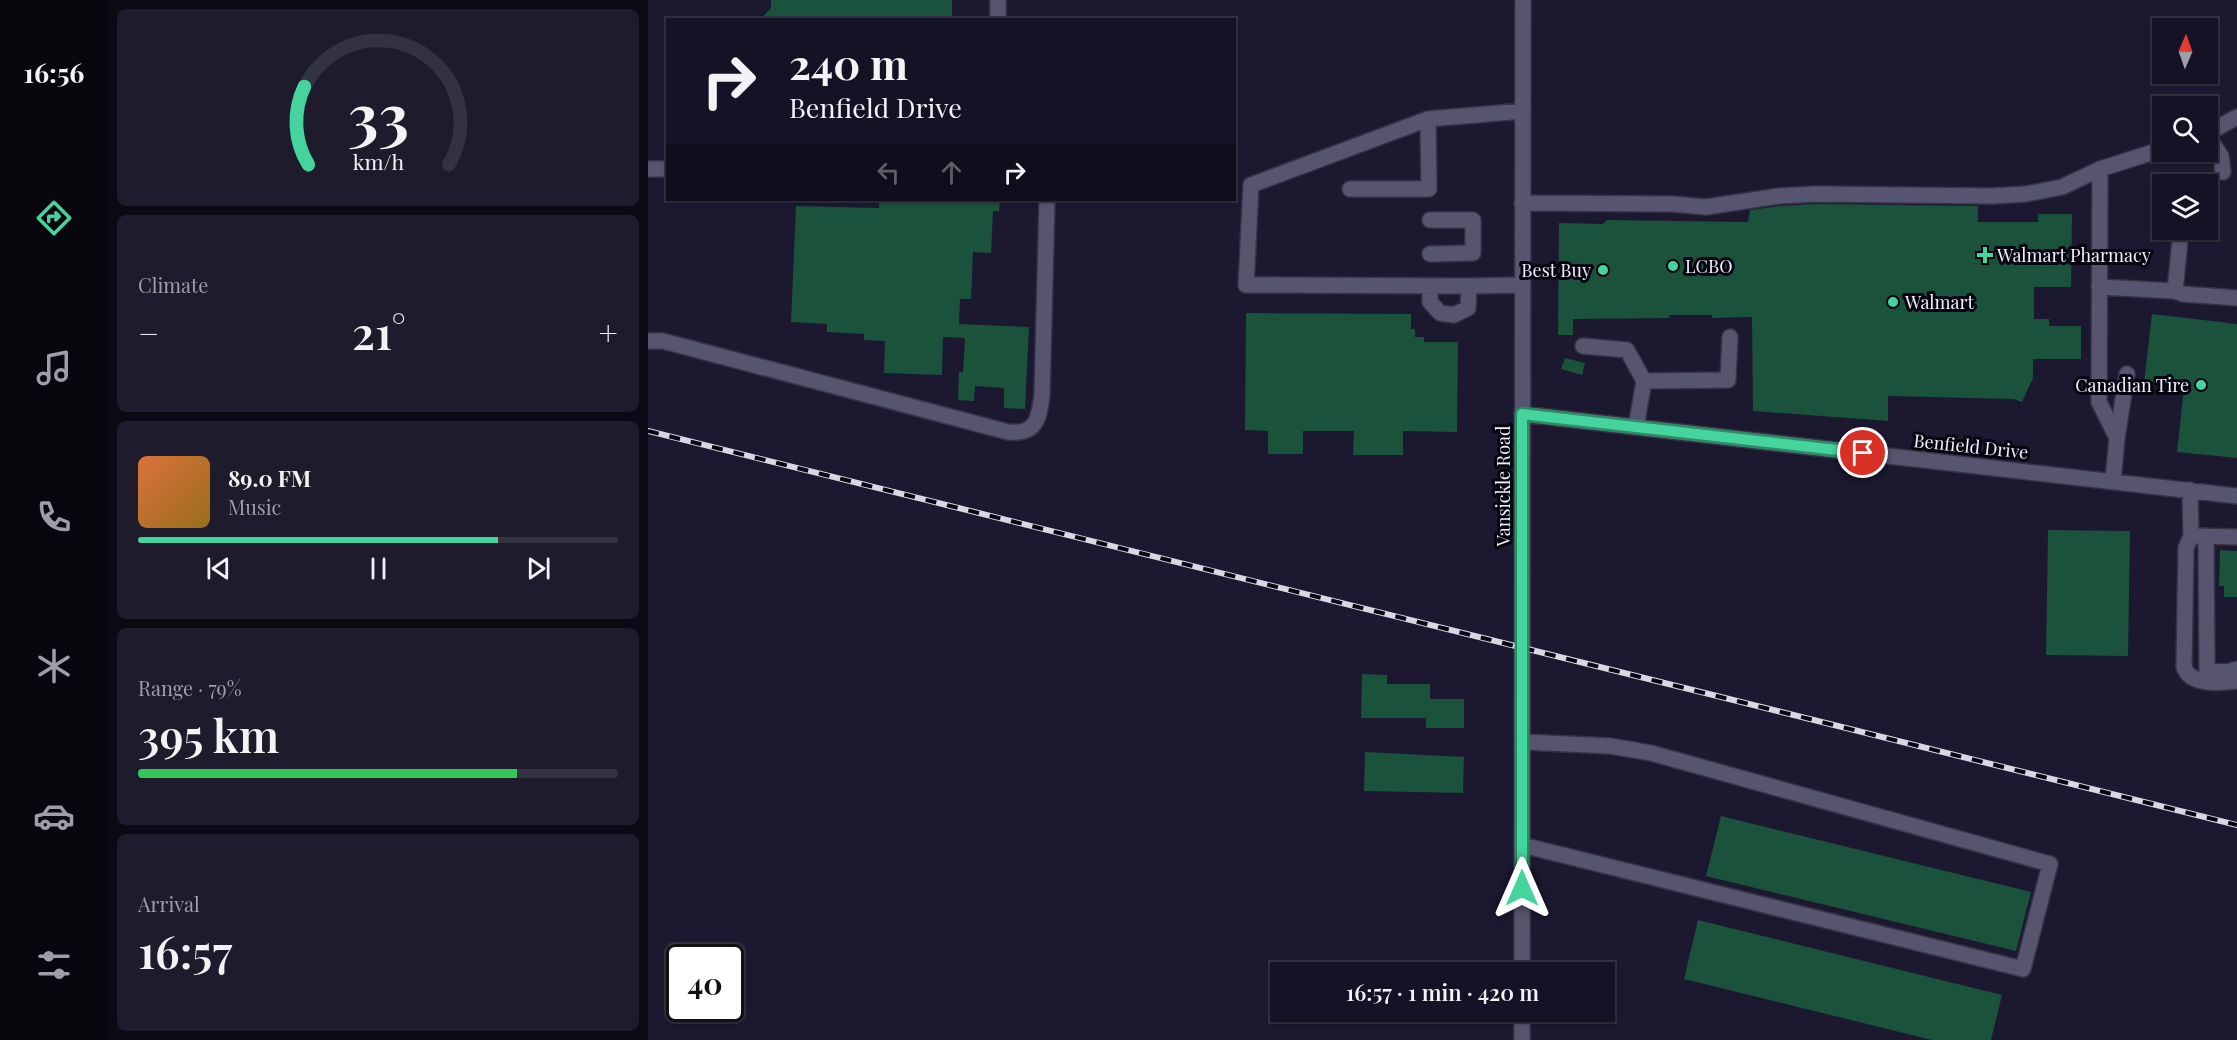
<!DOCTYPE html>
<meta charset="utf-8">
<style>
body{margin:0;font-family:"Playfair Display",serif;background:#1d1b2c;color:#f1f3f6;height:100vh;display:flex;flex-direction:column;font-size:22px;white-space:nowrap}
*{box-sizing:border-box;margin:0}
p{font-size:20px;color:#9d9ea6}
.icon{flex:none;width:33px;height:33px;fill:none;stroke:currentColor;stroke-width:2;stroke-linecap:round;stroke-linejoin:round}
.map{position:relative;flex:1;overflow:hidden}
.details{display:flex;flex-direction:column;gap:9px;padding:9px;background:#0b0a14;width:540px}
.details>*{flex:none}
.guide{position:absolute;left:18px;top:18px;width:570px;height:183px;border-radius:0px;box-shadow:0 2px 4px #0004,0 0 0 2px #333241;background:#141224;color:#f1f3f6;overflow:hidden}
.needle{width:39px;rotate:2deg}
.fabs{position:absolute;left:1504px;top:18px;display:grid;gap:12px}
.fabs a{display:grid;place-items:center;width:66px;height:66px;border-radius:0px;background:#141224;box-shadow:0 2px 4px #0004,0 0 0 2px #333241;font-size:30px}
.speed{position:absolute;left:18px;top:944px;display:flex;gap:12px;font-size:30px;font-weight:700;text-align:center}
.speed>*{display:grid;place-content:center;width:78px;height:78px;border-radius:50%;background:#141224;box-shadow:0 2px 4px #0004,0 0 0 2px #333241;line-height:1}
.speed .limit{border:3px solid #111;border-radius:9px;background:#fff;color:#111}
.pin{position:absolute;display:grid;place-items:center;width:51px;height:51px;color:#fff;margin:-26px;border:3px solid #fff;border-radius:50%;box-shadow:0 2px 6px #0007}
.me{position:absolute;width:66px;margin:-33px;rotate:0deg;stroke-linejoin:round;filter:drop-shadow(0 0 4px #0008)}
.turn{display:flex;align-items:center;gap:21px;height:126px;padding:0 24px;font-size:27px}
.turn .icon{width:78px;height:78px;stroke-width:2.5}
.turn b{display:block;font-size:42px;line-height:51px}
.lanes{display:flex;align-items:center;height:57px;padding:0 24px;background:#0003;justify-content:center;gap:30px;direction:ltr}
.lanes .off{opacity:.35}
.big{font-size:45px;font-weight:600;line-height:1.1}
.details .tile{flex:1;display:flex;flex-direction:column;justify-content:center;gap:9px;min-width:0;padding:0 21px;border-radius:9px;background:#1d1b2c}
.details .dial{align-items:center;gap:0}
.dial svg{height:156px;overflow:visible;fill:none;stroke:#333241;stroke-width:7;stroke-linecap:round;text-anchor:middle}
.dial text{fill:#f1f3f6;stroke:none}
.song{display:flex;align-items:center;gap:18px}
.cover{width:72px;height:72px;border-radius:9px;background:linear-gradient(135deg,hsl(20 70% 55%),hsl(40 70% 35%))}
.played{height:6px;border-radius:3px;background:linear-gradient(90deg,#46d49e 75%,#333241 75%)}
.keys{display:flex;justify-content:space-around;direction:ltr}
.heat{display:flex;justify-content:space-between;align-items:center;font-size:33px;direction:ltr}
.charge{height:9px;border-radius:4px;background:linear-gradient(90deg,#34c759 79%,#333241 0)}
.trip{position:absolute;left:622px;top:962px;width:345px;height:60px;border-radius:0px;background:#141224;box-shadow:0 2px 4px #0004,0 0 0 2px #333241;font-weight:600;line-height:60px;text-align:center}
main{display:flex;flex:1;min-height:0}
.tabs{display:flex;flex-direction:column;width:108px;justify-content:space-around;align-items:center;background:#08070e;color:#9d9ea6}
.tabs .icon{width:42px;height:42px}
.tabs .current{color:#46d49e}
.tabs b{font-size:27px;color:#f1f3f6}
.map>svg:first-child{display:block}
</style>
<main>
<nav class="tabs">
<b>16:56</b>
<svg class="icon current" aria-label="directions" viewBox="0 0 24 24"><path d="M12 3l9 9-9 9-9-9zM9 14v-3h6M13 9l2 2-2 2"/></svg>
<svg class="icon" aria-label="music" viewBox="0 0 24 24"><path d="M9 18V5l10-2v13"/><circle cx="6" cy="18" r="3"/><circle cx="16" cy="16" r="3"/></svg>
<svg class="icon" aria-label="phone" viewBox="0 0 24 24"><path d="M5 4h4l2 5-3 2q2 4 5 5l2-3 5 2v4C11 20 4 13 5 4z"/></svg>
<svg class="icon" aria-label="climate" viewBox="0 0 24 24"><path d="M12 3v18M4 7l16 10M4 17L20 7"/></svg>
<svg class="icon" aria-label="car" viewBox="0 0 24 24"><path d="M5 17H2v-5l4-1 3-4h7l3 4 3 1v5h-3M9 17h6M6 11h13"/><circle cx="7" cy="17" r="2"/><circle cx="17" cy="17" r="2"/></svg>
<svg class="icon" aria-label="filters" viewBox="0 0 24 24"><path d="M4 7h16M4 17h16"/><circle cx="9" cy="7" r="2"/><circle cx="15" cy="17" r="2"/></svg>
</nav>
<section class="details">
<div class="tile dial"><svg viewBox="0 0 100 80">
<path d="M14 69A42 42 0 1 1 86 69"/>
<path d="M14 69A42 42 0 0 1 12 29" stroke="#46d49e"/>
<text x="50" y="56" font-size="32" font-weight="700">33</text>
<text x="50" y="72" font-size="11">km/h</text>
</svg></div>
<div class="tile"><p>Climate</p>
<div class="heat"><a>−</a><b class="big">21°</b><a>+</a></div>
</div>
<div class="tile">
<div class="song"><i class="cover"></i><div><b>89.0 FM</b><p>Music</p></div></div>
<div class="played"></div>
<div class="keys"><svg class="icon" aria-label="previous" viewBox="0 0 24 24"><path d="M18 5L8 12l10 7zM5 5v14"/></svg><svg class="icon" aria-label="pause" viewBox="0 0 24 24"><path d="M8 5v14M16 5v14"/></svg><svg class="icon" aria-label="next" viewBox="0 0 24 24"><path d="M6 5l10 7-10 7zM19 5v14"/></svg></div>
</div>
<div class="tile"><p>Range · 79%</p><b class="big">395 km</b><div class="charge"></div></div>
<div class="tile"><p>Arrival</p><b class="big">16:57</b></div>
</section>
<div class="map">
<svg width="1589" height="1040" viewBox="0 0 1589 1040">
<rect width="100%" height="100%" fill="#1b1830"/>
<path fill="#1b523c" d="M123 0H304V20H112L123 8Z
M231 200H352L351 211H345L343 253 325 252 323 299H312L311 324 381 327 377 409 356 408V388L327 386 326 401 310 400 311 372H315L317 338 295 337 294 375 236 373 237 341 216 340V334L179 332V324L143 322 148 206 231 208Z
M1168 204 1330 206V222H1390V214H1424L1423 287H1386V319H1401V326H1433V359H1385V378L1374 402 1366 399 1240 396V421L1105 411 1104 317 1064 318V315H1021V318L925 319V335H910L911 223 955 224 959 220 1100 222 1102 210 1132 206Z
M598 313 763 314V329H767V337H776V342H810L809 432 755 431V455H705L706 431H655V454H620V431L597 430Z
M1504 314 1589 324V458L1529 452 1536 388 1496 383Z
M917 358 937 363 934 375 913 369Z
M1400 530 1482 531 1480 656 1398 655Z
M1572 550 1589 551V597H1576V586H1571Z
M714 674 739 675V684H782V699H816V728H778V718H713Z
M717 752 816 757 815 793 716 791Z
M1073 816 1383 892 1368 951 1058 876Z
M1050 920 1354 995 1343 1040H1284L1036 979Z"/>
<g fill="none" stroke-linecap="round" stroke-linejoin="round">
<g stroke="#363245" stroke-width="18">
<path id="minor" d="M350 0V20
M780 119 875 111
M1560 133 1589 117
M1560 137 1573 156 1575 172
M0 169H20
M702 189H781L780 119 603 185 598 285 821 286 820 308 806 315 792 313 782 302V286
M874 203 1024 204 1058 207 1131 196 1168 194 1344 196 1378 194 1414 187 1452 169
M782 220H825V253L782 254
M821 286 873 285
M1451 287 1527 291 1535 294 1589 298
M1527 291 1533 230
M0 341H15L360 432C389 435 391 418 394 395L399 200
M935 346 979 350 996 381
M874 414 1589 496
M988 427 996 381 1080 380 1082 337
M1469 438 1479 374
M1465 481 1469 438 1451 402 1452 169 1515 149
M1542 490 1543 536 1538 548 1536 667C1542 686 1572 683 1589 681
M1549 536 1589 537
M1558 536 1559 671 1579 672 1589 669
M874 845 1375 969 1402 864 1003 753 962 746 874 742
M874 972C874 648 874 324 875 0
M874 1040V1011"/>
</g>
<use href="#minor" stroke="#575470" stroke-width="15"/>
<g stroke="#d8d7e6" stroke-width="6">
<path id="rail" d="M0 431 1589 825"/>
</g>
<use href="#rail" stroke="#06050f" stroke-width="4" stroke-dasharray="11" stroke-linecap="butt"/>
</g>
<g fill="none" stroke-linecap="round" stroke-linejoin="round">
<g stroke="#2e8a67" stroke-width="15">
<path id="route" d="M874 888V414L1215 453"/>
</g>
<use href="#route" stroke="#46d49e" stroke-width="10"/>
</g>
<g fill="#46d49e" stroke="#06050f" stroke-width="2">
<path d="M1334 246h6v6h6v6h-6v6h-6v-6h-6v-6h6z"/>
<circle cx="1025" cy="266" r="6"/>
<circle cx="955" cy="270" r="6"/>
<circle cx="1245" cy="302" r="6"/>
<circle cx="1553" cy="385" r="6"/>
</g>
<g text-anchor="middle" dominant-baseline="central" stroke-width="6" stroke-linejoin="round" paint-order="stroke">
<g font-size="18" fill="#f0effd" stroke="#06050f" text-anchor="start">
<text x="1349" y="255">Walmart Pharmacy</text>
<text x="1037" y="266">LCBO</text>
<text x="943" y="270" text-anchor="end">Best Buy</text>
<text x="1257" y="302">Walmart</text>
<text x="1541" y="385" text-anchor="end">Canadian Tire</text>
</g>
<g font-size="18" fill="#f0effd" stroke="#06050f">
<text transform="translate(1323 446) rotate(6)">Benfield Drive</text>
<text transform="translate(855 486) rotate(-90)">Vansickle Road</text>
</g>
</g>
</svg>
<div class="fabs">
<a><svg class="needle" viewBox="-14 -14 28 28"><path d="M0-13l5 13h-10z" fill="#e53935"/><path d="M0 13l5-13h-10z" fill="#9d9ea6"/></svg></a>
<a><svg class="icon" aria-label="search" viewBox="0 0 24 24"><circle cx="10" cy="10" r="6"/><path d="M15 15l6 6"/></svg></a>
<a><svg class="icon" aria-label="layers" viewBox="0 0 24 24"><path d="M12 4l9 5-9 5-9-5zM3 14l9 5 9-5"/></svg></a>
</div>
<div class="speed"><div class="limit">40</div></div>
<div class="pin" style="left:1215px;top:453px;background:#d93025"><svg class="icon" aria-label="arrive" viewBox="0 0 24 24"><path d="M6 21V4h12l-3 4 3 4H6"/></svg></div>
<svg class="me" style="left:874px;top:888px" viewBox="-20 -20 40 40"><path d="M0-17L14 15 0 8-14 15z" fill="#46d49e" stroke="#fff" stroke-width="4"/></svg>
<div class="trip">16:57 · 1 min · 420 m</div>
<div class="guide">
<div class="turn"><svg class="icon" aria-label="right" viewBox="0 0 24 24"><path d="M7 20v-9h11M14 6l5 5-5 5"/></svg><div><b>240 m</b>Benfield Drive</div></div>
<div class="lanes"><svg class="icon off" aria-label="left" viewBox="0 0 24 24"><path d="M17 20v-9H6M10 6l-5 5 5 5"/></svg><svg class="icon off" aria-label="ahead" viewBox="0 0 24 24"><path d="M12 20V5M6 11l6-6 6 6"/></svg><svg class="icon" aria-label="right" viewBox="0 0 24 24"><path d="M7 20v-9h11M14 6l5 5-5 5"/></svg></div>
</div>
</div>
</main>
